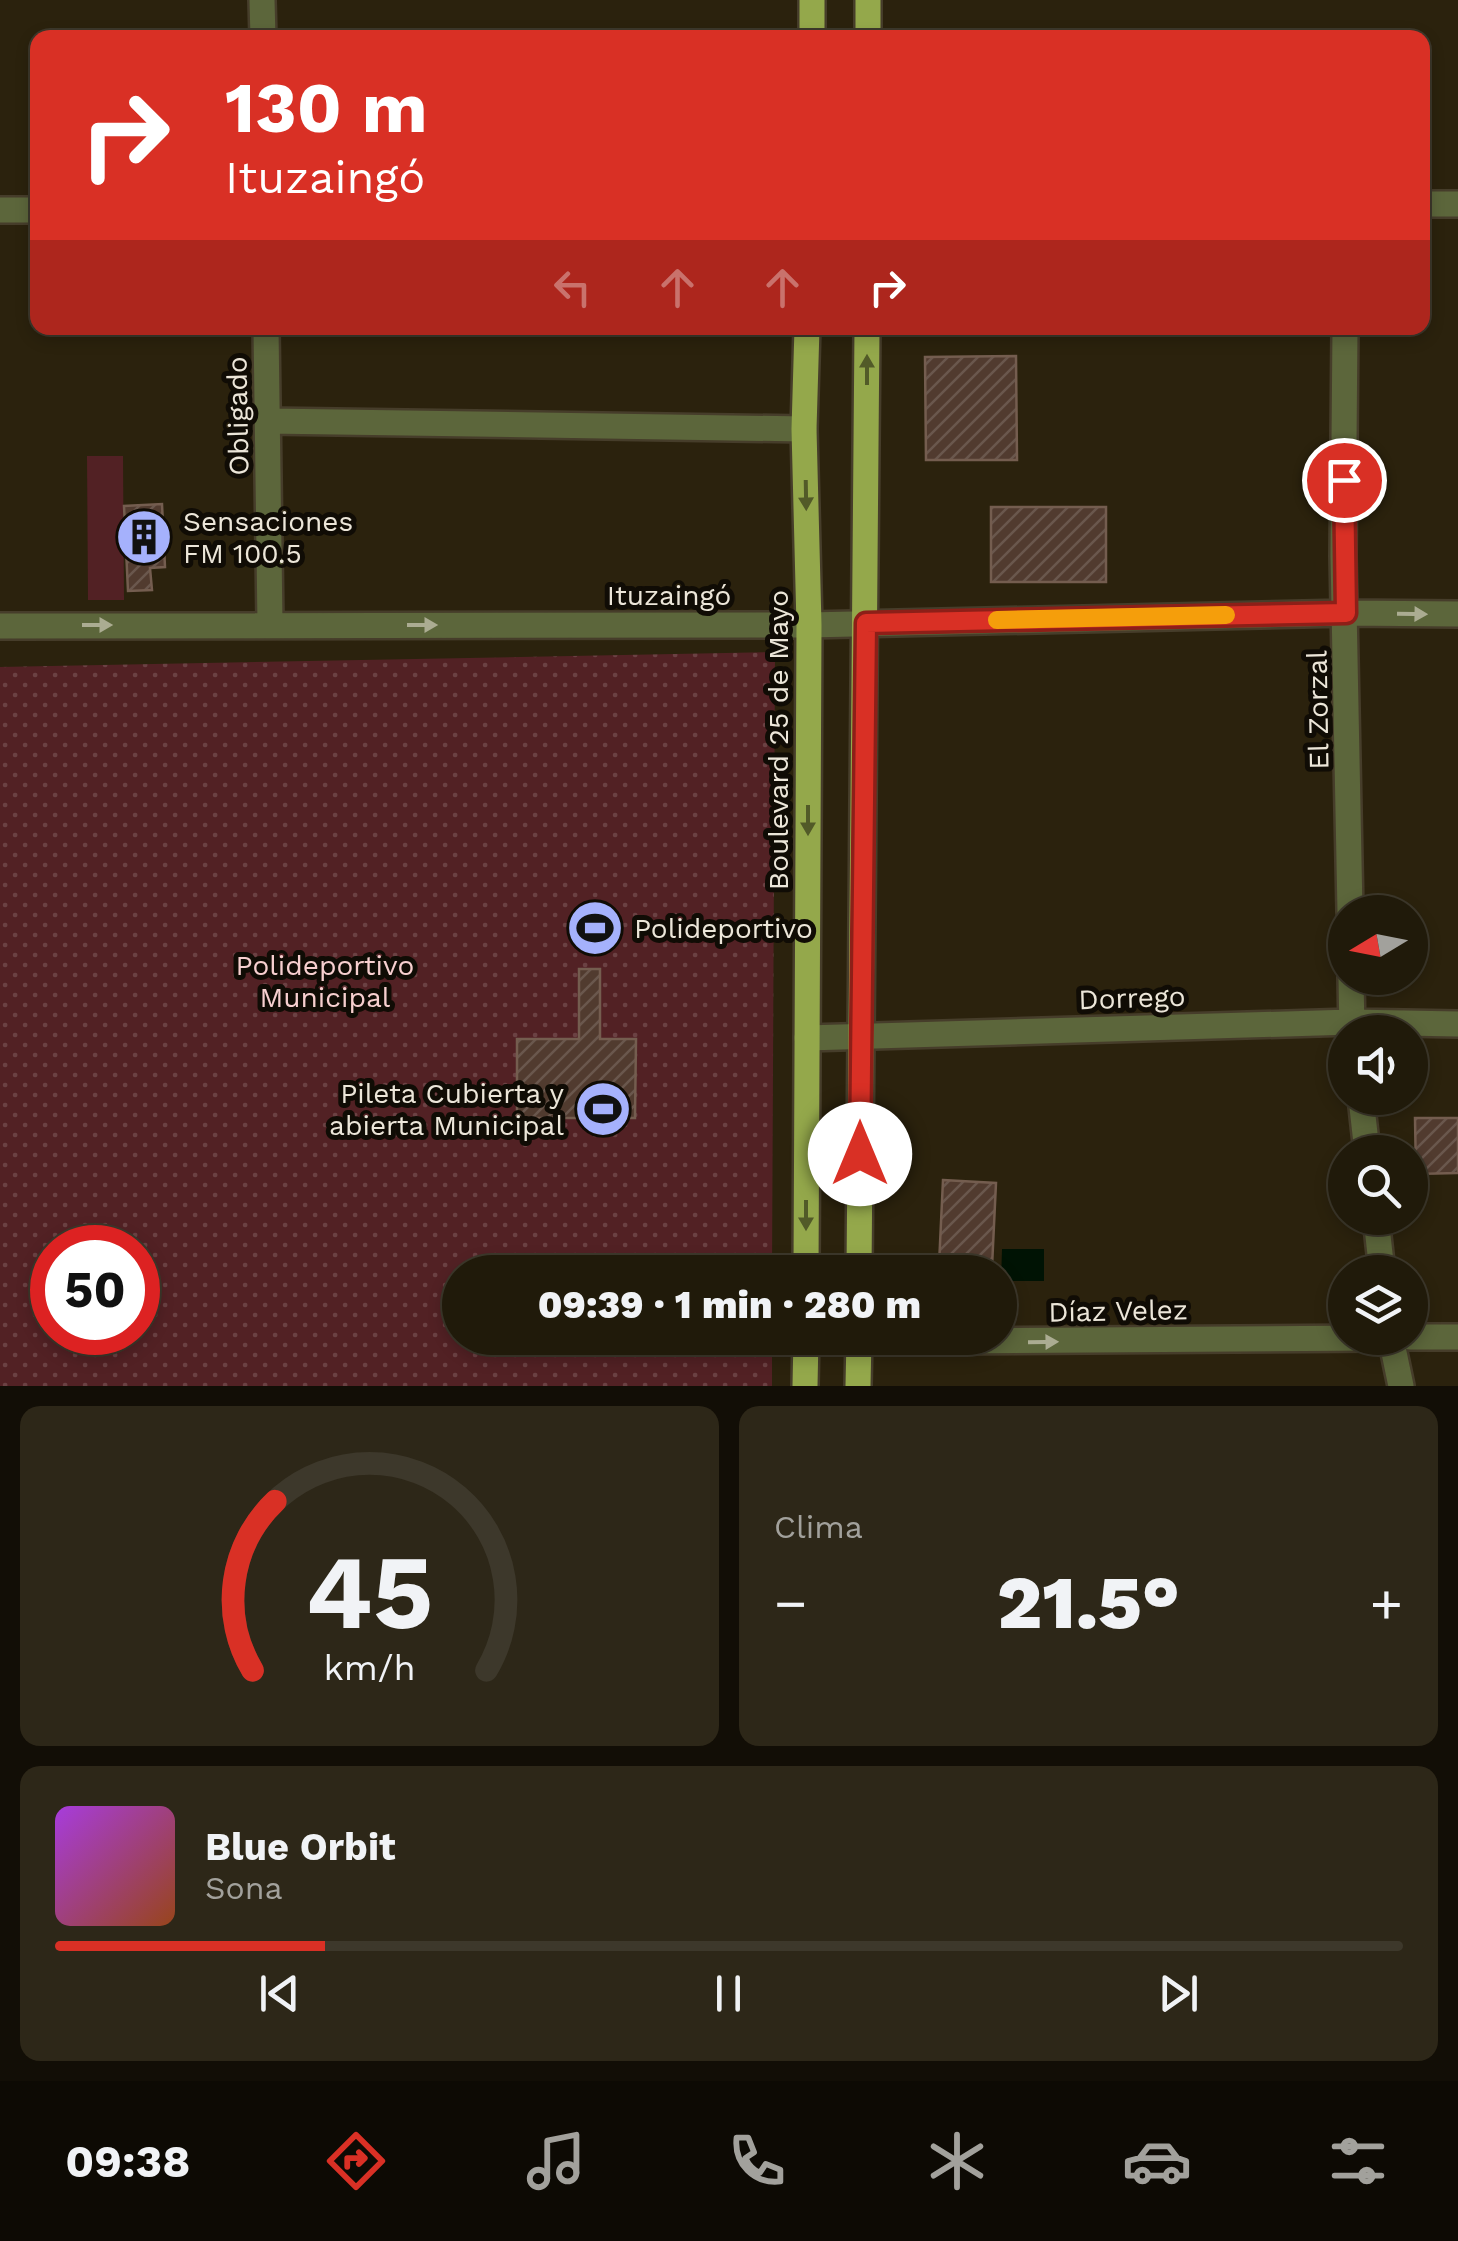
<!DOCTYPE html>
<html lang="es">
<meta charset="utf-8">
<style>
body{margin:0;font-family:"Work Sans",sans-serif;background:#2d2718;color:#f1f3f6;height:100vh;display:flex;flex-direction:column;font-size:38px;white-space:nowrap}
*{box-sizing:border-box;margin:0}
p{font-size:32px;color:#a2a19c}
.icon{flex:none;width:55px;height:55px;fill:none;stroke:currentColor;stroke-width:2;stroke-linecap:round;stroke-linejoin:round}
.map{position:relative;height:1386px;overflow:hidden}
.side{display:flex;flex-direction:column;gap:20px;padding:20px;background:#120e06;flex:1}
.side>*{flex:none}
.top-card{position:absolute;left:30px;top:30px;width:1400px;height:305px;border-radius:20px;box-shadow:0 5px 15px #0003,0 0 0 2px #3d382b;background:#d93025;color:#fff;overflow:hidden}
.needle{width:65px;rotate:260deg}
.fabs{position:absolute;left:1328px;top:895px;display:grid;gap:20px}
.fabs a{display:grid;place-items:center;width:100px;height:100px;border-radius:50%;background:#201a0a;box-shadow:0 5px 15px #0003,0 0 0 2px #3d382b;font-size:50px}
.speed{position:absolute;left:30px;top:1225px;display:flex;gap:20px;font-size:50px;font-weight:700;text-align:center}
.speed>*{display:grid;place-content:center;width:130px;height:130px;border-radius:50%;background:#201a0a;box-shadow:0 5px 15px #0003,0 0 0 2px #3d382b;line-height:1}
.speed .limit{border:15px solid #d22;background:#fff;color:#111}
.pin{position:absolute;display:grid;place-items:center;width:85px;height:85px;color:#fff;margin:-42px;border:5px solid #fff;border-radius:50%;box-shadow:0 2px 10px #0007}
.me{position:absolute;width:110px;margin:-55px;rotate:0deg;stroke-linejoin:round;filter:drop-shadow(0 0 8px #0008)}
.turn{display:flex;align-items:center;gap:35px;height:210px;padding:0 30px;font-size:45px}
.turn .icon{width:130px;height:130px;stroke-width:2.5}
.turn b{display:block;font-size:70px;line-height:85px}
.lanes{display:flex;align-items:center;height:95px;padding:0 30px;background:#0003;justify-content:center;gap:50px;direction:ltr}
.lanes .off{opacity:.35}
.big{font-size:75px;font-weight:800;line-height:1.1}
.side .widget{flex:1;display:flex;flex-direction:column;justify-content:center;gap:15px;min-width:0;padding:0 35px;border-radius:20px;background:#2d2718}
.side .dial{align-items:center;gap:0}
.dial svg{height:260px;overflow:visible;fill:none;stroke:#3d382b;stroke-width:7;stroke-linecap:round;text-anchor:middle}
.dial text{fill:#f1f3f6;stroke:none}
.song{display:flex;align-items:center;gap:30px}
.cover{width:120px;height:120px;border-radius:15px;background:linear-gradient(135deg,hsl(280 70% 55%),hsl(20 70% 35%))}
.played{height:10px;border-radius:5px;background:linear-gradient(90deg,#d93025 20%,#3d382b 20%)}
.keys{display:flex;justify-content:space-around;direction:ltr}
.heat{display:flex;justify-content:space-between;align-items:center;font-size:55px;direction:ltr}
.side .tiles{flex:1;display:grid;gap:20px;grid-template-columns:1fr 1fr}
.widget:last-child{grid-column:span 2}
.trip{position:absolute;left:442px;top:1255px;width:575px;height:100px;border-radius:50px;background:#201a0a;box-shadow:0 5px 15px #0003,0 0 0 2px #3d382b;font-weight:800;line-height:100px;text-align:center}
.menu{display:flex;height:160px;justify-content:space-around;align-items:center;background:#0d0a04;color:#a2a19c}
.menu .icon{width:70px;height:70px}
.menu .current{color:#d93025}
.menu b{font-size:45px;color:#f1f3f6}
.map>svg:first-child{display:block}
</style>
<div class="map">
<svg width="1458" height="1386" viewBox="0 0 1458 1386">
<defs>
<pattern id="park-dots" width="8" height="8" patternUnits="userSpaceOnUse" patternTransform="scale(2.5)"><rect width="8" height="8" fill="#522124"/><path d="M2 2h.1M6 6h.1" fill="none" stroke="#6b4143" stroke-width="1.8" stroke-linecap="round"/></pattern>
<pattern id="building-hatch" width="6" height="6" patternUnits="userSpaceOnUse" patternTransform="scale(2.5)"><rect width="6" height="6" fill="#513b2f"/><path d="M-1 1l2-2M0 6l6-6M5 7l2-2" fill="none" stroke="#6a574d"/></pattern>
</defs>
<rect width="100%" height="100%" fill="#2b220d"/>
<path fill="#522124" d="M87 456H123L124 600H88Z"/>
<path fill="url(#park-dots)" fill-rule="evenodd" d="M775 652 772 1272H460V1338H772V1386H0V667ZM52 1248H138V1332H52Z"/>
<path fill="#001304" d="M1002 1249H1044V1281H1001Z"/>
<path fill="url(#building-hatch)" stroke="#745d4f" stroke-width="2.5" d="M1016 356 1017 460H926L925 357Z
M162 504 165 567 150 568 152 590 128 591 124 506Z
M991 507H1106V582H991Z
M579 969H600V1039H636L635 1118H517V1039H579Z
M1415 1118H1458V1173L1416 1174Z
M943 1180 996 1183 992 1267 939 1265Z"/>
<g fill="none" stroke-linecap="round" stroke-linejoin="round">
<g stroke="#463d2a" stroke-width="30">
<path id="minor" d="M262 0 263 38
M1422 204H1458
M0 210H38
M266 328 270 624
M1345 328 1343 556 1350 912
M268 421 804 429
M0 626 809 625 1347 613 1458 614
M1351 978 1352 1032
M807 1038 1351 1022 1458 1024
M1361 1098 1367 1152
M1376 1218 1382 1272
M1410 1337H1458
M1391 1338 1401 1386
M806 1342 1371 1338"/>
</g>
<g stroke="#463d2a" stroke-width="30">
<path id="major" d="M812 38V0
M868 38V0
M806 1272 809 625 804 429 807 328
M859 1272 867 328
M805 1386 806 1338
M858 1386 859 1338"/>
</g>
<use href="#minor" stroke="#5c663b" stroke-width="25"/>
<use href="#major" stroke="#94a84b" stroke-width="25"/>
</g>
<defs><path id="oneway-solid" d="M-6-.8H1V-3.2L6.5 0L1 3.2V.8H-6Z" transform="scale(2.5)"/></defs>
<g fill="#525a28">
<use href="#oneway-solid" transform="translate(867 370) rotate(-90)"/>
<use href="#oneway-solid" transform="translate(806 495) rotate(89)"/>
<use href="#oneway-solid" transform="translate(808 820) rotate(90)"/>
<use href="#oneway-solid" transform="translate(806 1215) rotate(90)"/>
</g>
<g fill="#abac92">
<use href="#oneway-solid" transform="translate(1412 614) rotate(1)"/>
<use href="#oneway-solid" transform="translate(97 625)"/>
<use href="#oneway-solid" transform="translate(422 625)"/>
<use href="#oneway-solid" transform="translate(1043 1342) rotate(-1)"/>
</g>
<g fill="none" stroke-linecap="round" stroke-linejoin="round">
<g stroke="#8d1f18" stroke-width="25">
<path id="route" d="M860 1154 866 623 1346 613 1344 480"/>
</g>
<use href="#route" stroke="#d93025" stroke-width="18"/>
<path stroke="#f59e0b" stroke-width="18" d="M997 620 1226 615"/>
</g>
<defs>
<g id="building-disc" transform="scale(2.875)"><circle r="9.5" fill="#a5b1fc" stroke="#100c05"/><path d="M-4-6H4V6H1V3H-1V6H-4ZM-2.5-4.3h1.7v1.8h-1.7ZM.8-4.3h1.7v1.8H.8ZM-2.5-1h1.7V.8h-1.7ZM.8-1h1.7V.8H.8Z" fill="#111"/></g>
<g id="stadium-disc" transform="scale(2.875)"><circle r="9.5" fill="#a5b1fc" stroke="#100c05"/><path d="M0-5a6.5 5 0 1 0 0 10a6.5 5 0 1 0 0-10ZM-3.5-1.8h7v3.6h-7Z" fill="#111"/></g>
</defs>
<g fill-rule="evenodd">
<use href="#building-disc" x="144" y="537"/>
<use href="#stadium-disc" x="595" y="928"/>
<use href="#stadium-disc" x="603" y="1109"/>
</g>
<g text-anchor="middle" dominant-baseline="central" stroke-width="10" stroke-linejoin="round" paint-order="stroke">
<g font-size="28" fill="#ece6d9" stroke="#100c05">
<text transform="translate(238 416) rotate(-91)">Obligado</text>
<text x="669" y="595">Ituzaingó</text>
<text transform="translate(1318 710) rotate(-91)">El Zorzal</text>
<text transform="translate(778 740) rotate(-90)">Boulevard 25 de Mayo</text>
<text transform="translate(1132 998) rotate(-2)">Dorrego</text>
<text transform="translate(1118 1311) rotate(-1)">Díaz Velez</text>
</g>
<g font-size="28" fill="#ece6d9" stroke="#100c05" text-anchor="start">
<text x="183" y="521">Sensaciones<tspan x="183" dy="32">FM 100.5</tspan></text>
<text x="634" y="928">Polideportivo</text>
<text x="564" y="1093" text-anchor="end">Pileta Cubierta y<tspan x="564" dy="32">abierta Municipal</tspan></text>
</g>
<g font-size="28" fill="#f7cfcf" stroke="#100c05">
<text x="325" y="965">Polideportivo<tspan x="325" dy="32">Municipal</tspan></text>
</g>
</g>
</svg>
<div class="fabs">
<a><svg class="needle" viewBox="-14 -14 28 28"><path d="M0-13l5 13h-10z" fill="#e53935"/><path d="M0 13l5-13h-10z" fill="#a2a19c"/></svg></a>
<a><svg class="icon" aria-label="sound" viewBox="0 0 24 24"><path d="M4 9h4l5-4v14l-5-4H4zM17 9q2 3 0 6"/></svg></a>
<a><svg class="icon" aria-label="search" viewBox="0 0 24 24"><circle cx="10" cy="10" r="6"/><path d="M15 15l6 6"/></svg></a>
<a><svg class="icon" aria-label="layers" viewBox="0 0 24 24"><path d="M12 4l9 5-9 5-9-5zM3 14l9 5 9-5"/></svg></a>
</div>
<div class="speed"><div class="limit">50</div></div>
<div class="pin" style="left:1344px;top:480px;background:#d93025"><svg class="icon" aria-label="arrive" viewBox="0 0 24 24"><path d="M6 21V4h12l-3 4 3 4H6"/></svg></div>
<svg class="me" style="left:860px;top:1154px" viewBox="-20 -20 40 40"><circle r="19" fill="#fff"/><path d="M0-13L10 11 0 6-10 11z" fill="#d93025"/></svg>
<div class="trip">09:39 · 1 min · 280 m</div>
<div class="top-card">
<div class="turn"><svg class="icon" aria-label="right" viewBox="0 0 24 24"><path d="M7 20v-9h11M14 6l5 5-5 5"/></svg><div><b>130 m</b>Ituzaingó</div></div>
<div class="lanes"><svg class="icon off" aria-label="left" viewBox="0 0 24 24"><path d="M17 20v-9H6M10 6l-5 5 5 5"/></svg><svg class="icon off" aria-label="ahead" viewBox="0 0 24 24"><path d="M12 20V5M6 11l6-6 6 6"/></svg><svg class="icon off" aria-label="ahead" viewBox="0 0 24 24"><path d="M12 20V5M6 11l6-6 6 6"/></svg><svg class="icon" aria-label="right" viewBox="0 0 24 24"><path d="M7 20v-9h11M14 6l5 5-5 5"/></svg></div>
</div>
</div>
<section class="side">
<div class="tiles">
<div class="widget dial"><svg viewBox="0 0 100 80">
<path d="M14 69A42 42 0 1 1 86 69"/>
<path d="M14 69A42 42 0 0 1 21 17" stroke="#d93025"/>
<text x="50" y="56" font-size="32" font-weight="700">45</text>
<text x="50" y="72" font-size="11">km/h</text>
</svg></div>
<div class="widget"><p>Clima</p>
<div class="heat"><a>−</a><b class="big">21.5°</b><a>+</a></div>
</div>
<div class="widget">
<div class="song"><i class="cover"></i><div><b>Blue Orbit</b><p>Sona</p></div></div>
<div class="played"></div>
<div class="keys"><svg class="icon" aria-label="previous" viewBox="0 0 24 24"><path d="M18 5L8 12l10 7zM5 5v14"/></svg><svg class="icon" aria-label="pause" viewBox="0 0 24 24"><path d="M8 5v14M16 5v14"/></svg><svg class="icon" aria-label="next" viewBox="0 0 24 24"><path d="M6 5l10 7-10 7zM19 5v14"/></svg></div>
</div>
</div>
</section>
<nav class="menu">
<b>09:38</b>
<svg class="icon current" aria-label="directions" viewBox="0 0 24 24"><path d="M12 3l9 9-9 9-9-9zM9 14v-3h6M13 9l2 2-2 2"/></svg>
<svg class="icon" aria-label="music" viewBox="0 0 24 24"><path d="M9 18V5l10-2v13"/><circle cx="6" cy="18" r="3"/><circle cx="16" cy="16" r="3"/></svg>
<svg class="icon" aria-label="phone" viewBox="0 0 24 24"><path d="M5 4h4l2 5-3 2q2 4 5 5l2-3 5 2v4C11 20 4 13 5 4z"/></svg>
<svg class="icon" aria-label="climate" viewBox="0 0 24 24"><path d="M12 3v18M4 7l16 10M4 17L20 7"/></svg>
<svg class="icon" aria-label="car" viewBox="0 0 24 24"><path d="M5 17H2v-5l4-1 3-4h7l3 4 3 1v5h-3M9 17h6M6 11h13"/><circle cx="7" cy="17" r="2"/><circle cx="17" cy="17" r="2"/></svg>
<svg class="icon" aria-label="filters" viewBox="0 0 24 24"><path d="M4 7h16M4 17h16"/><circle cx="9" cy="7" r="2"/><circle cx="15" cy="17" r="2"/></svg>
</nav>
